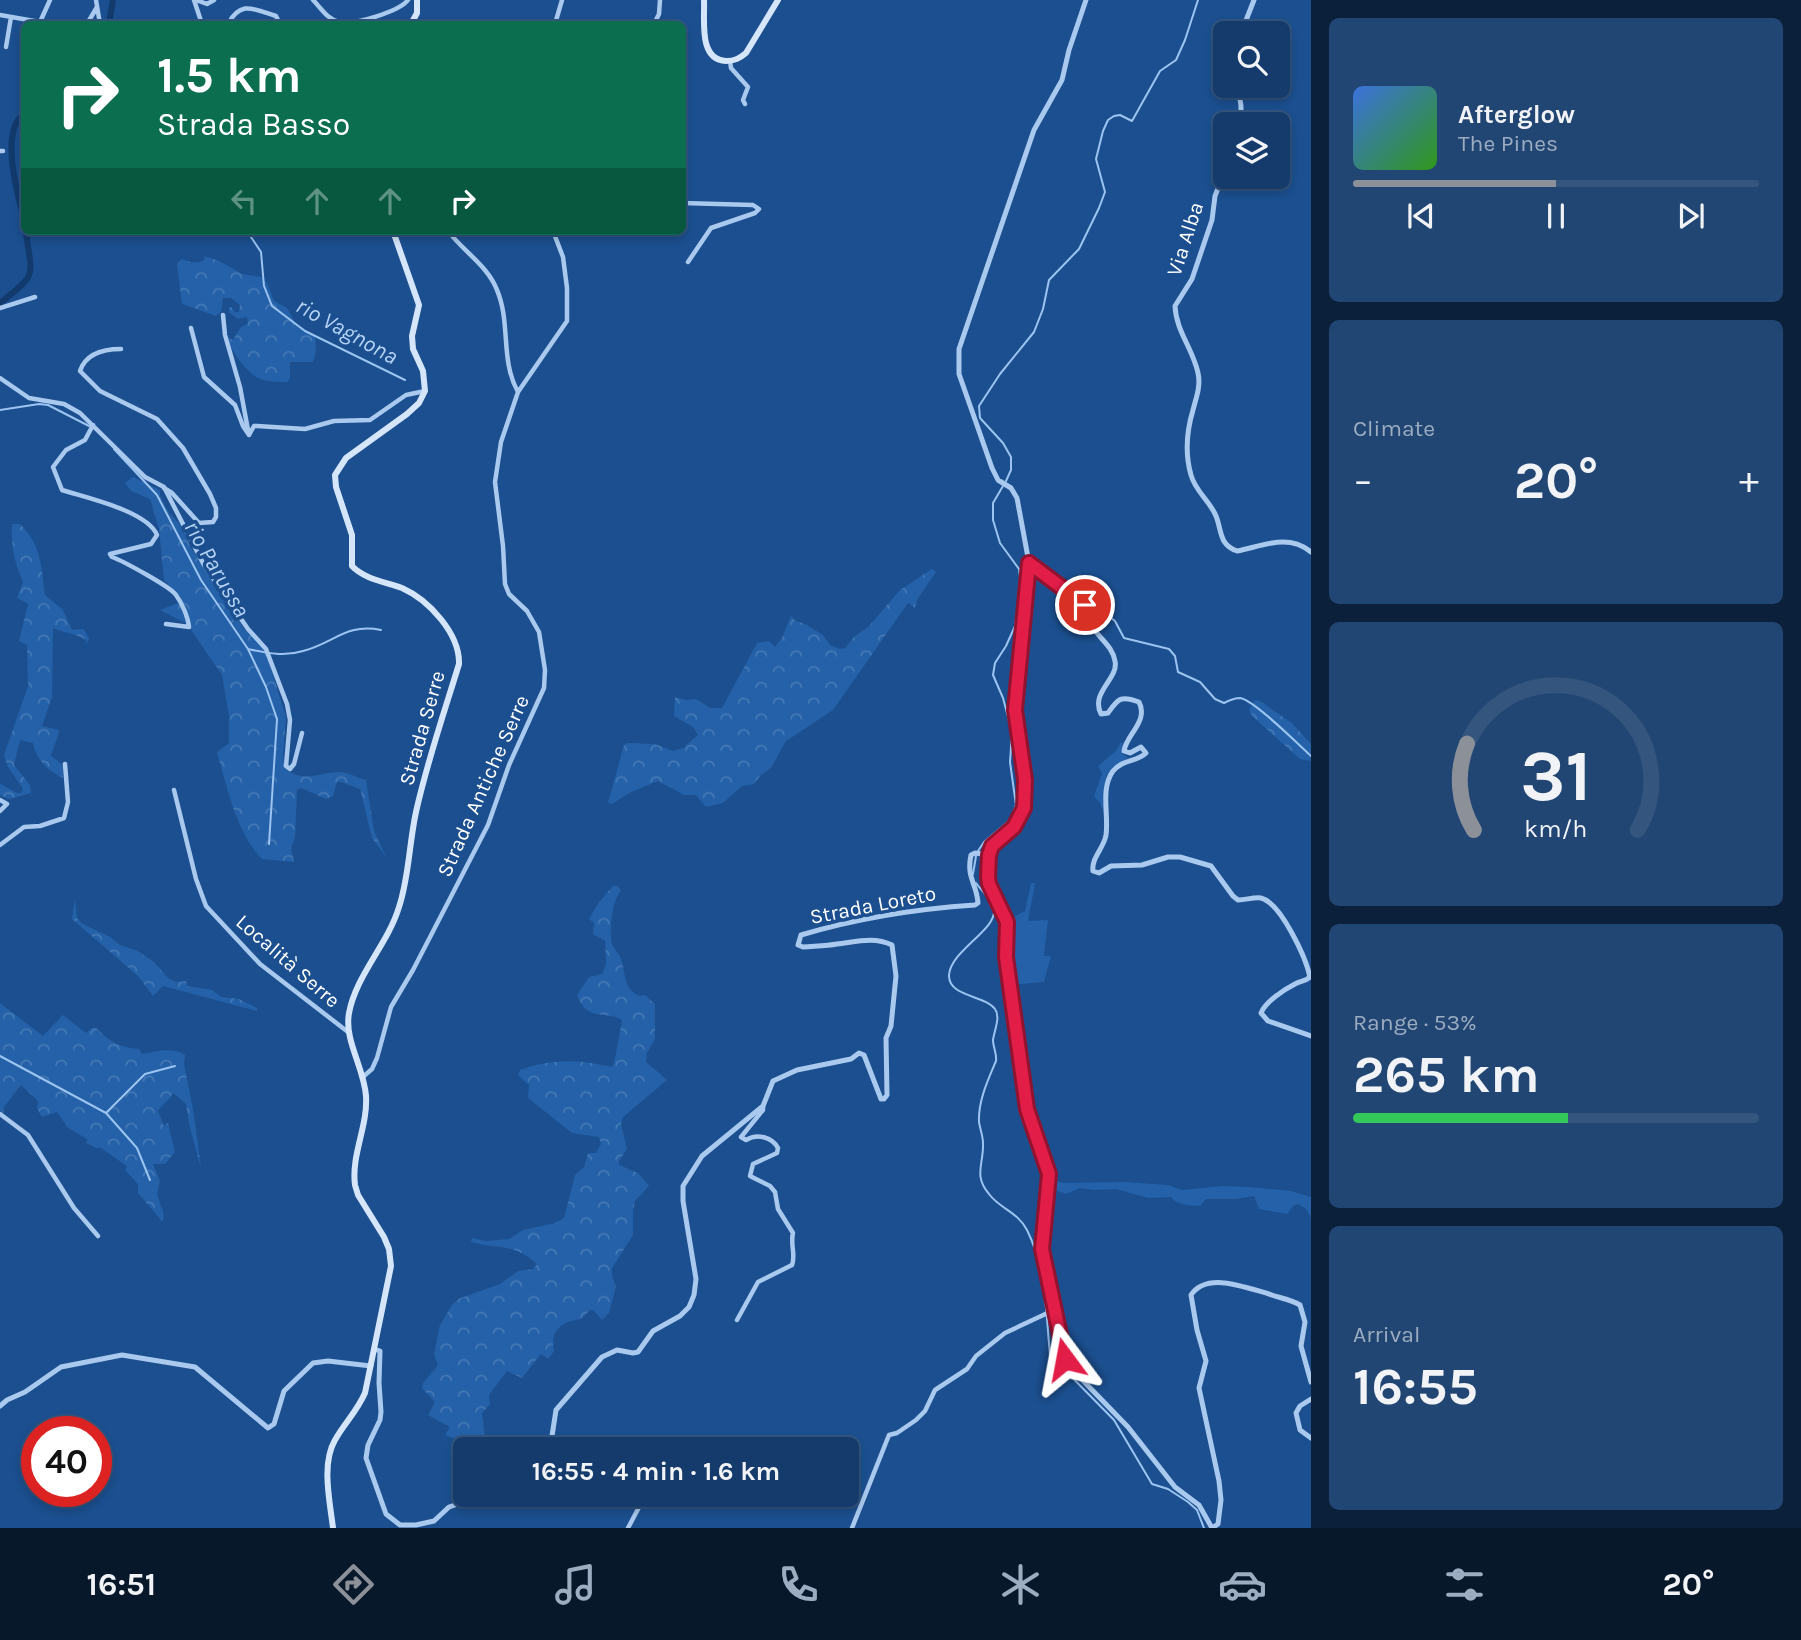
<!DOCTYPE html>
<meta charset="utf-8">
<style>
body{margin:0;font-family:Karla,sans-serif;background:#214673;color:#f1f3f6;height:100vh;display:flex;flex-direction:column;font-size:26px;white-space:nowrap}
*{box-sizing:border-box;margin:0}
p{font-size:23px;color:#9dadc1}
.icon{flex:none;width:38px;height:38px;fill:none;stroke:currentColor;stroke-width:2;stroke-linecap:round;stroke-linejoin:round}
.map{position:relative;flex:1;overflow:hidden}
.drawer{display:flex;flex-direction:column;gap:18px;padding:18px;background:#0b203b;width:490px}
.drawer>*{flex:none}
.banner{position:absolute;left:21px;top:21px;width:665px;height:214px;border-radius:10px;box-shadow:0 4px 10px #0003,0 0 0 2px #33557e;background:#0b6e4f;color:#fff;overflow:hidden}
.tools{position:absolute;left:1213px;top:21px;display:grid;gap:14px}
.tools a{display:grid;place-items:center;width:77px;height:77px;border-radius:10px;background:#143b6b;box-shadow:0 4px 10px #0003,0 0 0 2px #33557e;font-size:35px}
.speed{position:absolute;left:21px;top:1416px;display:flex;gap:14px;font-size:35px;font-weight:700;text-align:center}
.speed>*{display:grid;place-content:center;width:91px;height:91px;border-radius:50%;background:#143b6b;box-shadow:0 4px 10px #0003,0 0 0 2px #33557e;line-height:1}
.speed .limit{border:10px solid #d22;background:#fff;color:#111}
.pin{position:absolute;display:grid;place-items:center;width:60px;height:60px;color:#fff;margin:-30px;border:4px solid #fff;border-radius:50%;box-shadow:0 2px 7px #0007}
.me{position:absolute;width:77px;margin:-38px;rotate:347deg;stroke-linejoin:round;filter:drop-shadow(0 0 5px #0008)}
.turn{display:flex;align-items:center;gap:24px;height:147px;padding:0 21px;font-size:32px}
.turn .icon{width:91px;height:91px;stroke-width:2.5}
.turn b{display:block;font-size:49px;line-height:60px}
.lanes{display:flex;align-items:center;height:66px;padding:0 21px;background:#0003;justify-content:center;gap:35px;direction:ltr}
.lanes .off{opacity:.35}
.big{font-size:52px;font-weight:700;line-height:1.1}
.drawer .tile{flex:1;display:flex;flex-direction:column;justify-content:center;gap:10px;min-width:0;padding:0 24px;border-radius:10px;background:#214673}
.drawer .dial{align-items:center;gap:0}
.dial svg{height:182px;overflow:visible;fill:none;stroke:#33557e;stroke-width:7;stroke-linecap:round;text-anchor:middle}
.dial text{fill:#f1f3f6;stroke:none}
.song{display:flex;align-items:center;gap:21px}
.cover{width:84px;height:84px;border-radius:10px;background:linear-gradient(135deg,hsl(220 70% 55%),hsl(110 70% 35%))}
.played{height:7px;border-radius:4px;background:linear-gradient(90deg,#8c9099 50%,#33557e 50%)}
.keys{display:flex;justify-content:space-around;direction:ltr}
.heat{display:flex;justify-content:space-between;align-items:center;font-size:38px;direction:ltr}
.charge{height:10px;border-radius:5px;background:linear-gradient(90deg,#34c759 53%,#33557e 0)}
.trip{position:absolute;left:453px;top:1437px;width:406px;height:70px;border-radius:10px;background:#143b6b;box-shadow:0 4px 10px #0003,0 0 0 2px #33557e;font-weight:700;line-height:70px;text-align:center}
.tabs{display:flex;height:112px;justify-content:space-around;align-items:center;background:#08182b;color:#9dadc1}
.tabs .icon{width:49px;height:49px}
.tabs .selected{color:#8c9099}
.tabs b{font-size:32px;color:#f1f3f6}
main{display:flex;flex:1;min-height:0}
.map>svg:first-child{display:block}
</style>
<main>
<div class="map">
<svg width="1311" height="1528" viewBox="0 0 1311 1528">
<defs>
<pattern id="forest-crowns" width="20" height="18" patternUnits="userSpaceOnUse" patternTransform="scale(1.75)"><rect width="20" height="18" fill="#2461a8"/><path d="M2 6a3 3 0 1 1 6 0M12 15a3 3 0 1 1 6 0" fill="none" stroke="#4579b5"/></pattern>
</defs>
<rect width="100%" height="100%" fill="#1b4f8f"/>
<path fill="#2461a8" d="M1121 742 1123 744 1121 752 1128 758C1104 771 1104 789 1104 814L1100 803 1094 796 1102 773 1098 766 1116 751Z
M1031 883H1035L1028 921 1048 920 1044 956H1051L1044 982 1011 985 1009 953 1015 939 1012 918 1025 911Z
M1052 1180 1064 1183 1124 1182 1168 1185 1182 1190 1222 1186 1250 1187 1291 1191 1311 1197V1218L1306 1209 1298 1204 1293 1206 1287 1214 1259 1209 1254 1196 1236 1199H1206L1200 1206C1190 1205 1177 1206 1171 1197L1148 1198 1116 1189 1094 1190 1080 1188 1066 1194 1050 1188Z"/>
<path fill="url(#forest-crowns)" d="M204 256 219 261 242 274 261 277 267 283 274 301 287 308 296 324 315 335 316 351 313 362H290V378L287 382C278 382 267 382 258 378 245 371 230 349 226 336L233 340 240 328 248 323 247 317 238 319 229 312V307H231L235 312H239L240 305 231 298H223L221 312 216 316 182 304 177 264 182 259C190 262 197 265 205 259Z
M133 477 160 490V496L169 513 183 527 190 546 204 568 244 629 260 643 267 656 286 717 283 757 285 768C303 784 319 772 339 772 348 772 357 778 366 780L374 831 386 857 372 838 360 789 341 782H337L333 796 326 799 301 788 297 790 295 838 291 848 294 862 262 859C236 832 227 787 217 752L229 743V716L222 675 187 624 160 610 178 603 181 598 164 580 159 529 150 499 131 491 125 483Z
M12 524H20C42 546 41 566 45 595L63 610 72 630 84 629 89 639 86 645V640C76 633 63 633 53 628L52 697 42 726 59 730C58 740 53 746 51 756L63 765V778C47 771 36 759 33 743L20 740 14 765 30 785 31 793 9 799 0 795V784L17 793H21L23 789 8 767 4 755 28 686 27 645 19 641 28 604 17 598 23 582C14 562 11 545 12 524Z
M932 569 936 572 917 600 915 608 908 603 833 710 786 741 771 768 761 775 754 784 742 786 723 803 706 807 696 795H684L658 781 631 792 612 804 608 803 624 745 628 743 655 744 673 751 683 748 698 735 693 727 674 716 675 697 686 700 696 699 710 708H722L757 643 769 641 775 647 782 638 791 616 796 621 805 624 823 635 830 645 840 649 845 648 854 637 869 626 900 590Z
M1255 700 1260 701 1292 723 1311 744V761L1300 759 1252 716 1249 709Z
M613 886H618L621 891C612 900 609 931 612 944 614 949 619 953 621 959 626 974 623 988 639 996L645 995 655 1004V1039L647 1053 646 1062 667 1080 623 1117 621 1124 627 1149 619 1161V1165L638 1173 649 1186 635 1201 633 1211V1235L612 1268V1275L616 1287 609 1313 602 1320 593 1310H590L581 1319C563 1321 549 1330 554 1351L548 1359 541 1354 522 1378 507 1371 489 1395 490 1404 482 1413 485 1437 483 1449H481L445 1435 450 1427 428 1415 435 1402 422 1388 423 1383 438 1365 434 1354 440 1325 452 1305 458 1299 500 1284 518 1271 533 1269 537 1264C514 1243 497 1249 471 1242L472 1238 485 1241 509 1239 523 1230 555 1223 564 1218 575 1175 584 1167 588 1153H596L601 1144 599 1137 572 1133 528 1098 529 1085 518 1075 520 1070C552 1059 577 1059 611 1067L614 1064 622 1020C606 1010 586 1022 577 995L589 977 602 974 606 964 605 941 593 934 594 923 589 919 599 902Z
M75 899 77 918 81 923 110 937 120 945 138 951 154 962 169 979 177 982 186 981 187 986 212 990 221 997 239 999 257 1008V1011L163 986 153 996 138 976 72 919Z
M0 1003 43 1036 63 1015 86 1033 92 1028H96C109 1041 120 1048 139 1049L142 1054C157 1051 172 1047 185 1055L184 1064 193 1109 201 1168 189 1124 186 1104 173 1093C168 1102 162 1104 158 1111L164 1126 168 1123 175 1152 165 1164H153L160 1181 157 1194 164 1215 162 1221 138 1193V1184L125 1170 127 1166 101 1148H96L86 1143 87 1139 68 1128 57 1112 42 1117 37 1108 38 1101 21 1085 4 1107 3 1114 0 1111Z"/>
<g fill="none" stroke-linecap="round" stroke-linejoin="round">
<path stroke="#9cc4f0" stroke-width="2" d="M247 231 261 252 264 286 272 306 305 331 405 380
M0 410 39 404 48 405 89 426
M114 449 157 495 201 580 248 649 266 687 277 719 269 844
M1006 481 1011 470V457L1003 443 980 418 979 406 1000 374 1034 332 1043 309 1049 280 1079 249 1099 208 1105 192 1096 159 1103 131 1108 120 1114 116 1120 115 1132 121 1160 71 1176 60 1185 40 1198 0
M1019 569 1033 570 1083 608 1106 614 1115 621 1124 638 1169 649 1175 656 1178 672 1200 682 1215 699 1224 703C1228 701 1235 698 1240 698 1253 699 1299 745 1311 756
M248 649C267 653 284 657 303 651 334 643 346 623 381 630
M978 851 984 842 1010 820 1016 805 1010 762 1012 732 1003 698 993 675 995 663 1006 646 1015 626 1021 585 1019 569 1000 543 993 520V503L1003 486
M973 874 976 856
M976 883C981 890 992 900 994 909 997 930 951 950 949 975 948 997 985 995 995 1009 1001 1017 994 1031 993 1040 993 1047 997 1054 996 1061 988 1080 978 1101 979 1122 980 1129 983 1136 983 1143 984 1164 973 1175 989 1194 1000 1209 1017 1211 1027 1230 1046 1268 1046 1314 1050 1355L1114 1420 1152 1484 1168 1489 1188 1502 1197 1510 1204 1528
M0 1056 106 1113 137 1148 150 1180
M106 1113 145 1074 175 1066"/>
<path stroke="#123a6d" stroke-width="6" d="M109 24 113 0
M24 114C0 130 17 194 24 218
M0 303C40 272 31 277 26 231"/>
<path stroke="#a9c9ee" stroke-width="4.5" d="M96 0 100 24
M194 0 202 24
M196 0 207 4 214 0
M313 0C321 8 327 19 339 22 353 26 400 11 408 0
M0 15 40 22 50 0
M87 24 97 7
M228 24C241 0 253 9 276 16L278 20 275 24
M555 24 562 0
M654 24 659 14 660 0
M6 47 11 17
M730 61 731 68 748 87 743 100 745 104
M0 151H3
M682 203 753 205 759 209 755 213 711 228 688 262
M448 231C463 251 488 266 497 290 511 323 500 360 518 392
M0 308 35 297
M223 315 225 335 240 387 248 430
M191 328 204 377 235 405 243 426 249 435
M121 349C104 349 86 353 80 371L100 391 157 419 183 448 210 494 216 508V517L213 522 199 523 172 493 164 488
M0 378 29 398 64 404 80 413 145 477 164 487 204 565 248 629 266 649 287 704 290 720 286 766 290 769 294 764 302 733
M93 425 85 440 66 450 53 467 62 490C87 498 147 511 157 535L151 544 110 554 112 557C123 561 171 587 176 595 182 603 188 617 189 627L166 624
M249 435 254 426H257L305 429 334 421 370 420 406 395 425 391
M174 790 196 879 206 906 260 964 348 1032
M0 800 7 804 0 811
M0 845 24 827 40 826 64 818 68 802 65 764
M364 1076 372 1069 377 1058 391 1007 413 970 488 825 509 765 544 688 545 670 539 632 527 611 509 594 505 584 503 546 495 482 501 442 518 392 567 321V288L563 257 553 231
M0 1114 28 1135 74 1208 98 1236
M737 1320 758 1282 792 1265C796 1256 790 1243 793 1233L778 1209 775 1192 770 1186 750 1176 753 1164 777 1153 778 1148C772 1137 757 1133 746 1140L741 1137 763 1110V1107
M662 1449 665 1443
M628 1528 646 1494
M852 1528 889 1435 897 1433 916 1420 925 1411 935 1390 967 1369 976 1356 1005 1333 1054 1310"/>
<path stroke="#a9c9ee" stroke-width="5" d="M1086 0 1069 50 1062 80 1034 130 959 349V374L992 468 998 480 1011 488 1017 498 1029 563 1015 710 1026 797 1018 821 996 842 990 851 988 877 989 884 1007 922 1006 957 1027 1109 1049 1174 1042 1249 1043 1259 1061 1350 1067 1364 1128 1427 1175 1487 1199 1505 1212 1528 1218 1524 1221 1500 1219 1481 1199 1388 1206 1361 1197 1330 1191 1295C1207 1271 1247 1288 1269 1294 1279 1298 1290 1299 1300 1305L1305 1322 1301 1346 1311 1382
M1241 33 1254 0
M1238 86 1241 106V124
M1225 171 1215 196 1212 220 1192 279 1175 306C1176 331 1193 349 1198 373 1201 386 1196 398 1193 410 1187 430 1185 454 1191 475 1195 491 1210 501 1216 516 1222 531 1219 545 1237 551 1263 546 1288 533 1311 552
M1029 563 1088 607C1087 635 1111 639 1115 661 1119 679 1090 692 1101 714L1108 713C1118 699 1120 695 1139 702 1149 721 1126 735 1124 751L1130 753 1141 747 1146 753C1137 762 1123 759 1113 771 1100 789 1109 815 1106 835 1104 848 1091 858 1093 871L1099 873 1111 866 1142 865 1168 857H1180L1211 866 1233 896 1238 900C1246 900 1253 897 1261 898 1281 903 1306 958 1310 977 1306 981 1301 981 1295 984 1285 989 1265 1002 1261 1013L1268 1021 1311 1036
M374 1349 380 1351 379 1383 381 1412 380 1420 368 1445 366 1458 386 1514 400 1525H416L434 1521 449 1507 461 1503 492 1504 507 1494
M1311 1399 1300 1406 1296 1413 1300 1430 1311 1438
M0 1406 7 1400 25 1392 61 1367 122 1355 195 1367 268 1428 274 1424 284 1391 313 1363 328 1361 371 1366
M550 1449 556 1410 602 1357 617 1350 633 1353 638 1352 653 1331 680 1316 689 1307 694 1295 696 1279 683 1201V1186L702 1156 763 1106 773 1081 797 1070 851 1059 859 1053 864 1055 881 1099H884L887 1095 886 1038 891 1026 896 976 892 945C874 936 855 942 837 944 826 946 814 946 803 947L798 945 801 935C858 918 915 909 975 905L978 903C977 884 966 878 971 855L975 853 989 855"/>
<path stroke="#d6e6fa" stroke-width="6" d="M704 0C705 19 698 60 726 61 735 61 740 58 746 53L778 0
M411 24 417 13V0
M333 1528C330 1502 321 1464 335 1440 345 1422 356 1413 365 1393L391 1266 389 1249 384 1237 358 1195 355 1185C351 1155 368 1126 366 1096 364 1067 344 1041 349 1013 356 975 388 944 399 907 409 877 409 844 416 812 427 762 444 713 459 664 460 634 429 600 402 588 386 582 364 579 352 566V535L336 487 335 475 346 458 407 414 419 403 425 391 423 371 413 349 412 336 419 305 393 231"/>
</g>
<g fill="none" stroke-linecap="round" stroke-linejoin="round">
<g stroke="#92132f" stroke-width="18">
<path id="route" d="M1065 1359 1042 1249 1049 1174 1027 1109 1006 957 1007 922 989 884 988 877 989 855 992 846 1014 827 1024 808 1025 780 1015 710 1029 563 1085 605"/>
</g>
<use href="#route" stroke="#e11d48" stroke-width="12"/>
</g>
<g text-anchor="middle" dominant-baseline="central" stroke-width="7" stroke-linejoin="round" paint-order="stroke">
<g font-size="21" fill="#fff" stroke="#1b4f8f">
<text transform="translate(1185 239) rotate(-72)">Via Alba</text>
<text transform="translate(422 728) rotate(-74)">Strada Serre</text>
<text transform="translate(483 786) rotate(-66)">Strada Antiche Serre</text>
<text transform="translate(873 905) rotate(-11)">Strada Loreto</text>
<text transform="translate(288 961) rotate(41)">Località Serre</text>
</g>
<g font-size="23" font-style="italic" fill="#b5d3f5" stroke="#1b4f8f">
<text transform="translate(347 331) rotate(29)">rio Vagnona</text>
<text transform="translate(217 569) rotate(60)">rio Parussa</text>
</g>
</g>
</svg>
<div class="tools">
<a><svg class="icon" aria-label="search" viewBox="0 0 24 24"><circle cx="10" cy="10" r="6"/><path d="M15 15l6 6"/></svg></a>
<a><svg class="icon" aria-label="layers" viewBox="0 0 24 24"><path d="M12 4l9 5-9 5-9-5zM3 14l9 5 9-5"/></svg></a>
</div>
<div class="speed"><div class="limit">40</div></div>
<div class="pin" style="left:1085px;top:605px;background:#d93025"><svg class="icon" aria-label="arrive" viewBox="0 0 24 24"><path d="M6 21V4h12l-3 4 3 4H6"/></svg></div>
<svg class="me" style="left:1065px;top:1359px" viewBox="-20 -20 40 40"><path d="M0-17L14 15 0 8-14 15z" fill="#e11d48" stroke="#fff" stroke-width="4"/></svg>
<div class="trip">16:55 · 4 min · 1.6 km</div>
<div class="banner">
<div class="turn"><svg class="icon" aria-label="right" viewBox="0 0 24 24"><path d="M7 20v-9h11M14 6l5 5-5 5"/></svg><div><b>1.5 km</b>Strada Basso</div></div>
<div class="lanes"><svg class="icon off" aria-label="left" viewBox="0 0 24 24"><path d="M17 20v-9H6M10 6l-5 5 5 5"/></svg><svg class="icon off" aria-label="ahead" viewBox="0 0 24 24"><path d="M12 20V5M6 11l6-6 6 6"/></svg><svg class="icon off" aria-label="ahead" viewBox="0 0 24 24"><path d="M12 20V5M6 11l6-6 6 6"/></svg><svg class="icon" aria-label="right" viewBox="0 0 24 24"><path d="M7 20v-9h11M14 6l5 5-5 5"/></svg></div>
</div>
</div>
<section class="drawer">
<div class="tile">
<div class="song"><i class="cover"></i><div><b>Afterglow</b><p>The Pines</p></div></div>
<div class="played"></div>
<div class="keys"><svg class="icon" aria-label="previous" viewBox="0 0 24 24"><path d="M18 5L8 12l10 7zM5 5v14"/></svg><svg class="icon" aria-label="pause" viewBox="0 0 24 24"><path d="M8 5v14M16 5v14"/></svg><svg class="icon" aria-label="next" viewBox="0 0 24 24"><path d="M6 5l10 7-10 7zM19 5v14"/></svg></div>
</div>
<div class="tile"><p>Climate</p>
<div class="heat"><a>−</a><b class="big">20°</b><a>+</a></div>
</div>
<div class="tile dial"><svg viewBox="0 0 100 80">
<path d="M14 69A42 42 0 1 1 86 69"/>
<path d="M14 69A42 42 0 0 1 11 31" stroke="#8c9099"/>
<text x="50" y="56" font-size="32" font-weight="700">31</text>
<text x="50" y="72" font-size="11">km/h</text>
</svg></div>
<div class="tile"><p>Range · 53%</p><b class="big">265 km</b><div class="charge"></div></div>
<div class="tile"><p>Arrival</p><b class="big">16:55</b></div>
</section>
</main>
<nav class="tabs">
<b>16:51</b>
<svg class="icon selected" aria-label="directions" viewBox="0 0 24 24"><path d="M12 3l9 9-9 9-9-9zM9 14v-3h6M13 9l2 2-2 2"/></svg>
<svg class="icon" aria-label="music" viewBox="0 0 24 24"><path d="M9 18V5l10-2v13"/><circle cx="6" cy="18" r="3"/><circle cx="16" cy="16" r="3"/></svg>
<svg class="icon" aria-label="phone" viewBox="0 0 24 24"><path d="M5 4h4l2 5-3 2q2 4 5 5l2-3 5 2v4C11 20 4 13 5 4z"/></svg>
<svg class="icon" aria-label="climate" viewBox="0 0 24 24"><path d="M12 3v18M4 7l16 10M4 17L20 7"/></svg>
<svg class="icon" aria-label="car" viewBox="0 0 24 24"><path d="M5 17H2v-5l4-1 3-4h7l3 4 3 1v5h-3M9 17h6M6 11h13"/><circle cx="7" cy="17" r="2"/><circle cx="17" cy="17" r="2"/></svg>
<svg class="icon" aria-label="filters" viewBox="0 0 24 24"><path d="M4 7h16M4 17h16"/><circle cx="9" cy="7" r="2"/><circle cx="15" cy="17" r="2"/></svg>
<b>20°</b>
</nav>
